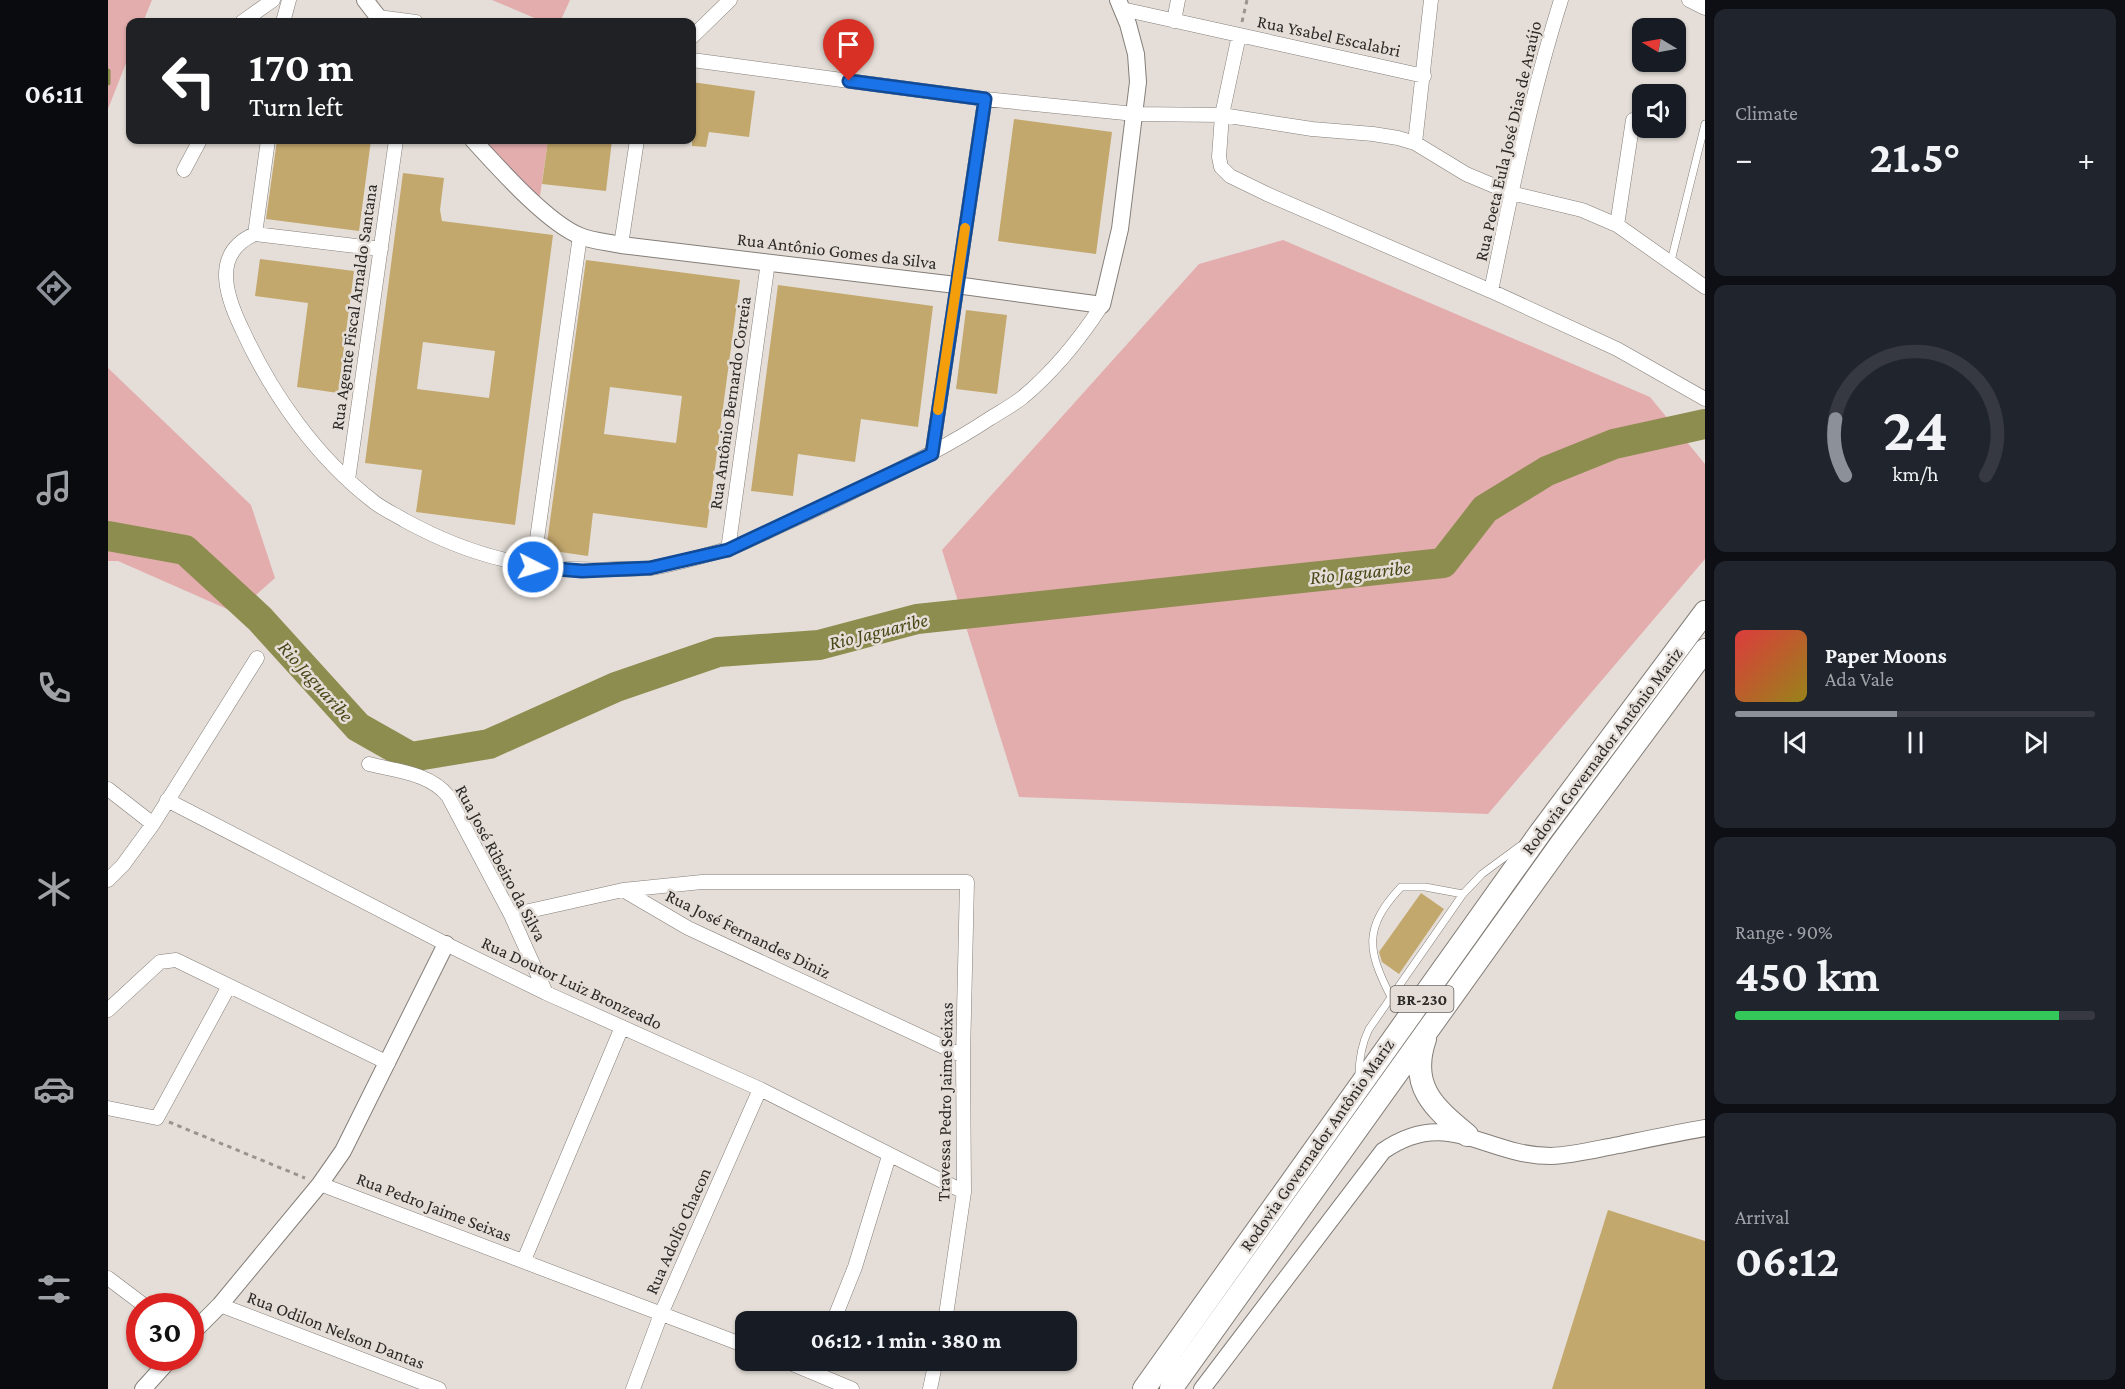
<!DOCTYPE html>
<meta charset="utf-8">
<style>
body{margin:0;font-family:"Crimson Pro",serif;background:#20242c;color:#f1f3f6;height:100vh;display:flex;flex-direction:column;font-size:22px;white-space:nowrap}
*{box-sizing:border-box;margin:0}
p{font-size:20px;color:#9ea1a6}
.icon{flex:none;width:33px;height:33px;fill:none;stroke:currentColor;stroke-width:2;stroke-linecap:round;stroke-linejoin:round}
.map{position:relative;flex:1;overflow:hidden}
.side{display:flex;flex-direction:column;gap:9px;padding:9px;background:#0d0f14;width:420px}
.side>*{flex:none}
.banner{position:absolute;left:18px;top:18px;width:570px;height:126px;border-radius:12px;box-shadow:0 2px 4px #0004;background:#202124;color:#fff;overflow:hidden}
.needle{width:39px;rotate:280deg}
.fabs{position:absolute;left:1524px;top:18px;display:grid;gap:12px}
.fabs a{display:grid;place-items:center;width:54px;height:54px;border-radius:12px;background:#171b24;box-shadow:0 2px 4px #0004;font-size:30px}
.speed{position:absolute;left:18px;top:1293px;display:flex;gap:12px;font-size:30px;font-weight:700;text-align:center}
.speed>*{display:grid;place-content:center;width:78px;height:78px;border-radius:50%;background:#171b24;box-shadow:0 2px 4px #0004;line-height:1}
.speed .limit{border:9px solid #d22;background:#fff;color:#111}
.pin{position:absolute;display:grid;place-items:center;width:51px;height:51px;color:#fff;margin:-62px -26px;border-radius:50% 50% 50% 0;rotate:-45deg;box-shadow:0 0 6px #0007}
.pin .icon{rotate:45deg}
.me{position:absolute;width:66px;margin:-33px;rotate:95deg;stroke-linejoin:round;filter:drop-shadow(0 0 4px #0008)}
.turn{display:flex;align-items:center;gap:21px;height:126px;padding:0 24px;font-size:27px}
.turn .icon{width:78px;height:78px;stroke-width:2.5}
.turn b{display:block;font-size:42px;line-height:51px}
.big{font-size:45px;font-weight:700;line-height:1.1}
.side .widget{flex:1;display:flex;flex-direction:column;justify-content:center;gap:9px;min-width:0;padding:0 21px;border-radius:12px;background:#20242c}
.side .dial{align-items:center;gap:0}
.dial svg{height:156px;overflow:visible;fill:none;stroke:#363941;stroke-width:7;stroke-linecap:round;text-anchor:middle}
.dial text{fill:#f1f3f6;stroke:none}
.song{display:flex;align-items:center;gap:18px}
.cover{width:72px;height:72px;border-radius:9px;background:linear-gradient(135deg,hsl(0 70% 55%),hsl(50 70% 35%))}
.played{height:6px;border-radius:3px;background:linear-gradient(90deg,#8c9099 45%,#363941 45%)}
.keys{display:flex;justify-content:space-around;direction:ltr}
.heat{display:flex;justify-content:space-between;align-items:center;font-size:33px;direction:ltr}
.charge{height:9px;border-radius:4px;background:linear-gradient(90deg,#34c759 90%,#363941 0)}
.trip{position:absolute;left:627px;top:1311px;width:342px;height:60px;border-radius:12px;background:#171b24;box-shadow:0 2px 4px #0004;font-weight:700;line-height:60px;text-align:center}
main{display:flex;flex:1;min-height:0}
.tab-bar{display:flex;flex-direction:column;width:108px;justify-content:space-around;align-items:center;background:#090b0e;color:#9ea1a6}
.tab-bar .icon{width:42px;height:42px}
.tab-bar .on{color:#8c9099}
.tab-bar b{font-size:27px;color:#f1f3f6}
.map>svg:first-child{display:block}
</style>
<main>
<nav class="tab-bar">
<b>06:11</b>
<svg class="icon on" aria-label="directions" viewBox="0 0 24 24"><path d="M12 3l9 9-9 9-9-9zM9 14v-3h6M13 9l2 2-2 2"/></svg>
<svg class="icon" aria-label="music" viewBox="0 0 24 24"><path d="M9 18V5l10-2v13"/><circle cx="6" cy="18" r="3"/><circle cx="16" cy="16" r="3"/></svg>
<svg class="icon" aria-label="phone" viewBox="0 0 24 24"><path d="M5 4h4l2 5-3 2q2 4 5 5l2-3 5 2v4C11 20 4 13 5 4z"/></svg>
<svg class="icon" aria-label="climate" viewBox="0 0 24 24"><path d="M12 3v18M4 7l16 10M4 17L20 7"/></svg>
<svg class="icon" aria-label="car" viewBox="0 0 24 24"><path d="M5 17H2v-5l4-1 3-4h7l3 4 3 1v5h-3M9 17h6M6 11h13"/><circle cx="7" cy="17" r="2"/><circle cx="17" cy="17" r="2"/></svg>
<svg class="icon" aria-label="filters" viewBox="0 0 24 24"><path d="M4 7h16M4 17h16"/><circle cx="9" cy="7" r="2"/><circle cx="15" cy="17" r="2"/></svg>
</nav>
<div class="map">
<svg width="1597" height="1389" viewBox="0 0 1597 1389">
<rect width="100%" height="100%" fill="#e5ded8"/>
<path fill="#e3adae" d="M0 0H44L35 22H22V53L0 109Z
M384 0H462L452 22H436Z
M371 140H440L431 203Z
M1175 240 1542 397 1597 464V559L1380 814 911 797 834 550 1091 264Z
M0 368 143 505 167 578 128 613 10 561H0Z"/>
<g fill="none" stroke-linecap="round" stroke-linejoin="round">
<path stroke="#8d8d4f" stroke-width="5" d="M0 71V83"/>
<path stroke="#8d8d4f" stroke-width="30" d="M0 536 77 550 152 619 250 727 303 757 381 744 508 687 610 652 711 645 809 619 1335 563 1377 509 1439 471 1506 444 1597 424"/>
</g>
<path fill="#c3a86d" fill-rule="evenodd" d="M584 82 647 91 641 137 601 132 598 147 584 146Z
M906 119 1004 132 988 254 890 241Z
M169 140H263L251 231 158 219Z
M440 140H504L498 191 434 184Z
M295 173 336 178 332 210 334 221 445 235 407 525 308 512 314 470 257 463ZM315 342 387 351 381 398 309 389Z
M152 259 246 271 230 393 189 387 200 303 147 296Z
M478 260 632 280 599 528 485 513 480 556 438 550ZM502 387 574 396 568 443 496 434Z
M670 285 825 306 810 427 753 419 747 462 690 454 685 496 643 491Z
M858 310 899 315 889 394 848 389Z
M1313 893 1336 909 1291 974 1274 962 1271 952Z
M1500 1210 1597 1241V1389H1444Z"/>
<g fill="none" stroke-linecap="round" stroke-linejoin="round">
<g stroke="#847e78" stroke-width="8">
<path id="service" d="M1563 261 1597 124
M1283 997C1259 950 1255 928 1293 887H1317L1355 894
M1251 1076C1251 1059 1253 1045 1261 1029L1355 894 1374 874 1412 846"/>
</g>
<g stroke="#847e78" stroke-width="15">
<path id="minor" d="M1581 0 1597 8
M1014 9 1316 76
M270 17 308 22
M1066 21 1070 0
M134 22 165 0
M175 22 181 0
M1131 35 1114 115 1111 157 1113 167 1122 176 1159 194 1383 291 1509 349 1597 399
M584 37 622 0
M584 60 877 99 1027 114 1114 115 1204 129 1265 134 1290 138 1307 143 1358 174 1403 193 1474 210 1509 225 1597 287
M1307 143 1323 0
M76 170 92 140
M1509 225 1525 120
M147 234C103 253 118 296 134 329 164 395 209 458 266 502 275 509 286 514 296 520 365 558 430 573 508 569 519 569 531 569 543 568 567 564 592 557 616 550 631 546 645 538 659 532 689 518 719 505 748 490 794 469 839 447 881 419 892 412 905 405 915 397 946 371 972 339 994 305
M147 234 273 249
M147 234 160 140
M513 245 529 140
M1383 291C1403 193 1423 95 1453 0
M824 454 877 99
M240 480 288 140
M620 550 660 262
M425 567 472 236
M261 764C288 771 322 773 340 796L403 915 438 993
M0 789 45 824
M59 800 338 944 438 993 652 1089 856 1192
M0 880 15 865 45 824 149 658
M515 890 580 928 855 1056
M403 915 515 890 594 882H859L855 1056 856 1192 837 1322
M0 1010 52 962 68 960 280 1063
M0 1108 49 1118 121 986
M212 1184 638 1346
M416 1260 514 1027
M0 1278 37 1306
M112 1305 331 1389
M725 1322 747 1267 781 1156
M675 1360 744 1389
M525 1389 553 1314 652 1089
M822 1389 828 1360"/>
</g>
<g stroke="#847e78" stroke-width="18">
<path id="tertiary" d="M257 0 274 22
M365 140C390 167 438 222 472 236 484 241 500 242 513 245L848 285 994 305 1012 229 1030 82 1028 54 1020 24 1010 0
M82 1335 112 1305 212 1184 235 1151 338 944
M35 1389 63 1358
M1094 1389 1275 1151C1340 1106 1377 1156 1443 1156 1466 1155 1489 1149 1511 1145 1540 1139 1568 1133 1597 1128"/>
</g>
<g stroke="#847e78" stroke-width="24">
<path id="trunk" d="M1317 1039C1301 1086 1325 1107 1359 1135
M1036 1389 1432 833 1597 612
M1063 1389 1453 844 1597 650"/>
</g>
<path stroke="#999490" stroke-width="3" stroke-dasharray="4.5 4.5" stroke-linecap="butt" d="M1134 22 1139 0
M61 1122 197 1178"/>
<use href="#service" stroke="#fff" stroke-width="7"/>
<use href="#minor" stroke="#fff" stroke-width="14"/>
<use href="#tertiary" stroke="#fff" stroke-width="16"/>
<use href="#trunk" stroke="#fff" stroke-width="22"/>
</g>
<g fill="none" stroke-linecap="round" stroke-linejoin="round">
<g stroke="#114b97" stroke-width="15">
<path id="route" d="M425 567 474 571 542 568 620 550 824 454 877 99 741 81"/>
</g>
<use href="#route" stroke="#1a73e8" stroke-width="10"/>
<path stroke="#f59e0b" stroke-width="10" d="M830 410 857 228"/>
</g>
<g text-anchor="middle" dominant-baseline="central" stroke-width="5" stroke-linejoin="round" paint-order="stroke">
<rect fill="#e5ded8" stroke="#64605d" stroke-width="1.5" x="1282.5" y="986" width="63" height="26" rx="4.5"/>
<g font-size="16" font-weight="bold" fill="#2d2a28">
<text x="1314" y="999">BR-230</text>
</g>
<g font-size="18" fill="#2d2a28" stroke="#e5ded8">
<text transform="translate(1221 36) rotate(12)">Rua Ysabel Escalabri</text>
<text transform="translate(1400 141) rotate(-77)">Rua Poeta Eula José Dias de Araújo</text>
<text transform="translate(729 251) rotate(7)">Rua Antônio Gomes da Silva</text>
<text transform="translate(246 307) rotate(-82)">Rua Agente Fiscal Arnaldo Santana</text>
<text transform="translate(622 403) rotate(-82)">Rua Antônio Bernardo Correia</text>
<text transform="translate(1494 751) rotate(-53)">Rodovia Governador Antônio Mariz</text>
<text transform="translate(393 863) rotate(62)">Rua José Ribeiro da Silva</text>
<text transform="translate(640 934) rotate(26)">Rua José Fernandes Diniz</text>
<text transform="translate(464 983) rotate(25)">Rua Doutor Luiz Bronzeado</text>
<text transform="translate(837 1102) rotate(-89)">Travessa Pedro Jaime Seixas</text>
<text transform="translate(1209 1145) rotate(-55)">Rodovia Governador Antônio Mariz</text>
<text transform="translate(326 1207) rotate(21)">Rua Pedro Jaime Seixas</text>
<text transform="translate(570 1231) rotate(-66)">Rua Adolfo Chacon</text>
<text transform="translate(228 1330) rotate(21)">Rua Odilon Nelson Dantas</text>
</g>
<g font-size="20" font-style="italic" fill="#494818" stroke="#e5ded8">
<text transform="translate(1252 572) rotate(-6)">Rio Jaguaribe</text>
<text transform="translate(770 631) rotate(-14)">Rio Jaguaribe</text>
<text transform="translate(208 681) rotate(48)">Rio Jaguaribe</text>
</g>
</g>
</svg>
<div class="fabs">
<a><svg class="needle" viewBox="-14 -14 28 28"><path d="M0-13l5 13h-10z" fill="#e53935"/><path d="M0 13l5-13h-10z" fill="#9ea1a6"/></svg></a>
<a><svg class="icon" aria-label="sound" viewBox="0 0 24 24"><path d="M4 9h4l5-4v14l-5-4H4zM17 9q2 3 0 6"/></svg></a>
</div>
<div class="speed"><div class="limit">30</div></div>
<div class="pin" style="left:741px;top:81px;background:#d93025"><svg class="icon" aria-label="arrive" viewBox="0 0 24 24"><path d="M6 21V4h12l-3 4 3 4H6"/></svg></div>
<svg class="me" style="left:425px;top:567px" viewBox="-20 -20 40 40"><circle r="17" fill="#1a73e8" stroke="#fff" stroke-width="3"/><path d="M0-11L8 9 0 5-8 9z" fill="#fff"/></svg>
<div class="trip">06:12 · 1 min · 380 m</div>
<div class="banner">
<div class="turn"><svg class="icon" aria-label="left" viewBox="0 0 24 24"><path d="M17 20v-9H6M10 6l-5 5 5 5"/></svg><div><b>170 m</b>Turn left</div></div>
</div>
</div>
<section class="side">
<div class="widget"><p>Climate</p>
<div class="heat"><a>−</a><b class="big">21.5°</b><a>+</a></div>
</div>
<div class="widget dial"><svg viewBox="0 0 100 80">
<path d="M14 69A42 42 0 1 1 86 69"/>
<path d="M14 69A42 42 0 0 1 9 40" stroke="#8c9099"/>
<text x="50" y="56" font-size="32" font-weight="700">24</text>
<text x="50" y="72" font-size="11">km/h</text>
</svg></div>
<div class="widget">
<div class="song"><i class="cover"></i><div><b>Paper Moons</b><p>Ada Vale</p></div></div>
<div class="played"></div>
<div class="keys"><svg class="icon" aria-label="previous" viewBox="0 0 24 24"><path d="M18 5L8 12l10 7zM5 5v14"/></svg><svg class="icon" aria-label="pause" viewBox="0 0 24 24"><path d="M8 5v14M16 5v14"/></svg><svg class="icon" aria-label="next" viewBox="0 0 24 24"><path d="M6 5l10 7-10 7zM19 5v14"/></svg></div>
</div>
<div class="widget"><p>Range · 90%</p><b class="big">450 km</b><div class="charge"></div></div>
<div class="widget"><p>Arrival</p><b class="big">06:12</b></div>
</section>
</main>
